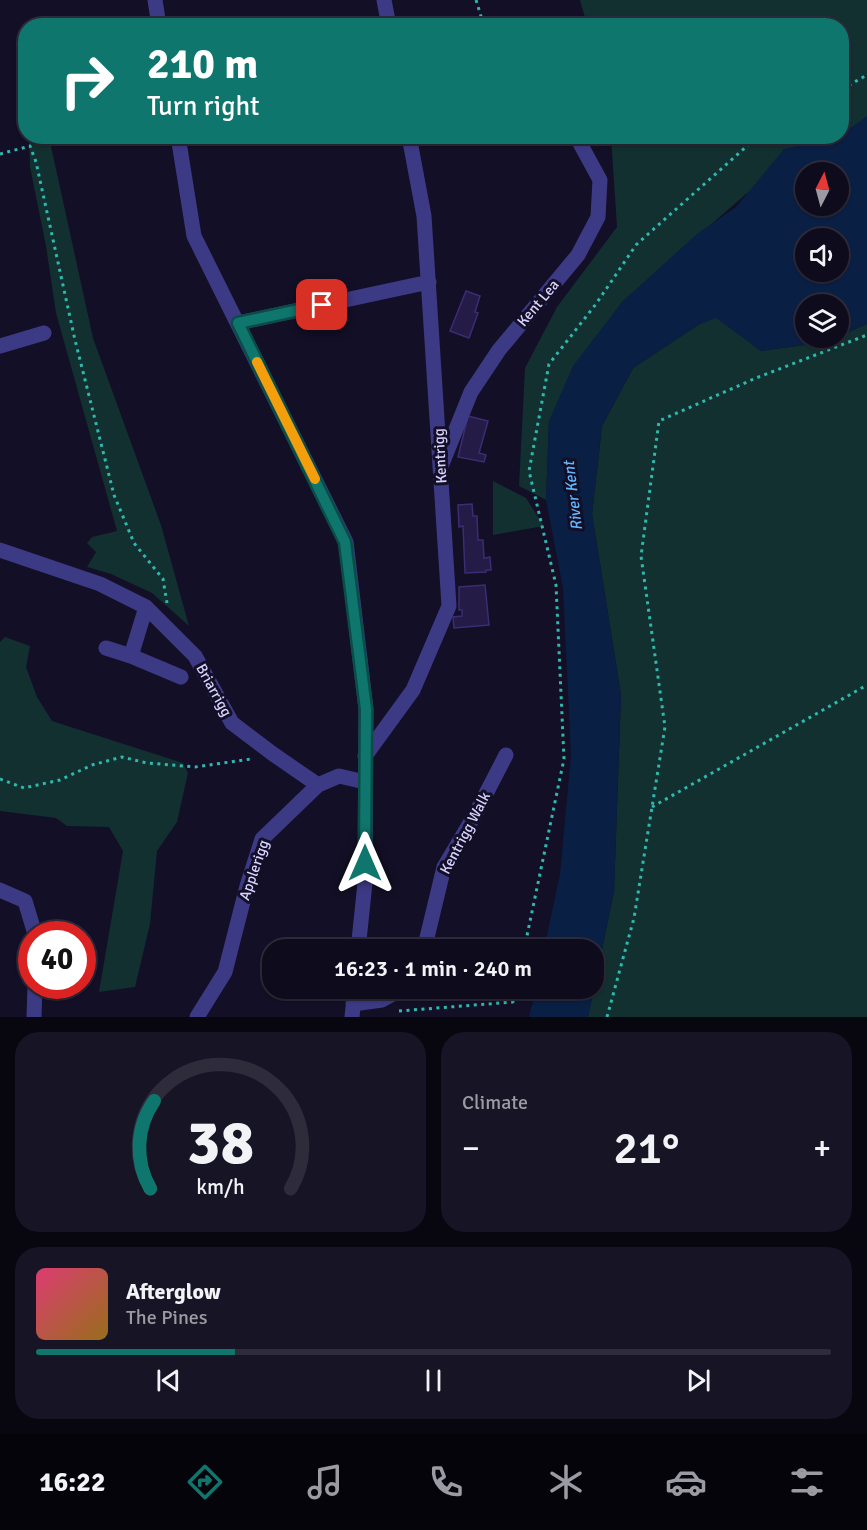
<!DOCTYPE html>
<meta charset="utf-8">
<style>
body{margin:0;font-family:Signika,sans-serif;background:#171425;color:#f1f3f6;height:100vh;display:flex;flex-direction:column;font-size:22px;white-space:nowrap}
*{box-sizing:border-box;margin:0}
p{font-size:20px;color:#9b9ba3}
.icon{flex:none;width:33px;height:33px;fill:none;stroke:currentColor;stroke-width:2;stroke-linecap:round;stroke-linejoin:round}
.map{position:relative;height:1017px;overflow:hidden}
.side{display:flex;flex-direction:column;gap:15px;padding:15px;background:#08060f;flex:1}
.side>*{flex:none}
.guide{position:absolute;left:18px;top:18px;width:831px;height:126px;border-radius:24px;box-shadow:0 2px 4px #0004,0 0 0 2px #2e2b3b;background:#0f766e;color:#fff;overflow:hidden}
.needle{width:39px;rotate:6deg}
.buttons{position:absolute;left:795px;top:162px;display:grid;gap:12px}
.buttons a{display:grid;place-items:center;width:54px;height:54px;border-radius:50%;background:#0e0b1c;box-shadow:0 2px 4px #0004,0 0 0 2px #2e2b3b;font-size:30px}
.speed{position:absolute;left:18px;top:921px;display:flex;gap:12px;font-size:30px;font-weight:700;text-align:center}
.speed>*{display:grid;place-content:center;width:78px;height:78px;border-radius:50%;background:#0e0b1c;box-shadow:0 2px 4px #0004,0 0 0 2px #2e2b3b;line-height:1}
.speed .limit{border:9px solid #d22;background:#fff;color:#111}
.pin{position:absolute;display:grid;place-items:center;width:51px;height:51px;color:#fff;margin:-26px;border-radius:12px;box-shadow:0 3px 9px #0006}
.me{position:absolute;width:66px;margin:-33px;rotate:0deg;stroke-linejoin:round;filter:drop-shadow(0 0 4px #0008)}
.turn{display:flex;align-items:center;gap:21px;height:126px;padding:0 30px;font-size:27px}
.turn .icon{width:78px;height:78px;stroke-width:2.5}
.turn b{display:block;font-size:42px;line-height:51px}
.big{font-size:45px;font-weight:600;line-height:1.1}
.side .card{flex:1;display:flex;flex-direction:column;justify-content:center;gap:9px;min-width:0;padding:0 21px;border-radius:24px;background:#171425}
.side .dial{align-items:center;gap:0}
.dial svg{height:156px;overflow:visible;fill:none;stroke:#2e2b3b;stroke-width:7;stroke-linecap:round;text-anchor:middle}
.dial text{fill:#f1f3f6;stroke:none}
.song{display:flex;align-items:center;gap:18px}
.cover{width:72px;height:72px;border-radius:9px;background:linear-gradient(135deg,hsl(340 70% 55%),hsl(40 70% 35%))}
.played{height:6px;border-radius:3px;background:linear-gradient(90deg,#0f766e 25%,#2e2b3b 25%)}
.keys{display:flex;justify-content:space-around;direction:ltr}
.heat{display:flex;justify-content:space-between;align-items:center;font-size:33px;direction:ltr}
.side .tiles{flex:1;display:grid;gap:15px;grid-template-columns:1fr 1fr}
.card:last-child{grid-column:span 2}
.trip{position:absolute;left:262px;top:939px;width:342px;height:60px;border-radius:24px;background:#0e0b1c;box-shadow:0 2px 4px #0004,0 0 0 2px #2e2b3b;font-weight:600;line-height:60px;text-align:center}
.tabs{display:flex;height:96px;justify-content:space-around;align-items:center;background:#06040b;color:#9b9ba3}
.tabs .icon{width:42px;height:42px}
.tabs .on{color:#0f766e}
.tabs b{font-size:27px;color:#f1f3f6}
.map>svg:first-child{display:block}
</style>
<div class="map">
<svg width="867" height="1017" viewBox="0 0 867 1017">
<rect width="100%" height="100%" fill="#130f26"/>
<path fill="#12302f" d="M580 0H867V120L842 134V26L587 25Z
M29 137H49L93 338 161 525 189 626 152 593 111 574 87 567 96 552 87 543 92 537 117 531 56 313 46 246 30 167Z
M611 137H837L746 194 622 302 549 421 546 500 519 486 525 368 557 307 617 227Z
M716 317 761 351 819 343 838 338 839 336 867 324V1017H588L614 891 621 695 592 514 602 426 633 368 698 325Z
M493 481 526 498 544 526 493 535Z
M5 637 30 646 26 667 37 697 52 721 183 763 188 773 177 822 157 851 150 924 135 987 99 992 123 851 109 827 67 826 56 818 0 811V642Z"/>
<path fill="#0a1f44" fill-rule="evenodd" d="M867 116V324L839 336 838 304H806V338H834L819 343 761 351 716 318 698 325 633 368 602 426 592 514 621 695 614 891 594 988V950L544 949 560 874 571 755 563 588 546 500 549 421 573 366 622 302 698 233 736 207 784 149 842 136V134ZM806 172H838V206H806ZM806 238H838V272H806Z
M594 988 588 1017H529L536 989Z"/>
<path fill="#241b47" stroke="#3b2d73" stroke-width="1.5" d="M466 291 480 296 475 312 478 313 469 338 450 331Z
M468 416 488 421 479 453 486 455 484 462 458 457Z
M472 504 473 516H477L478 540H483L484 558 490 557 491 570H486V572L465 573 463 526 459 527 458 505Z
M485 585 489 625 454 628 453 617 462 616V610H459V587Z"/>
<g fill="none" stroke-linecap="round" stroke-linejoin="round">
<path stroke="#2fb8b0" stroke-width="3" stroke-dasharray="3 4.5" stroke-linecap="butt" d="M476 0 484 26
M842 89 867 75
M0 154 30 146 36 162 75 340 114 495 134 543 163 579 167 603
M0 779 24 788 60 780 92 765 122 757 147 763 195 767 251 759
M652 807 867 685
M524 950 564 759 556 585 529 471 549 364 596 304 636 245 758 136
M399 1011 513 1002 516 988
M607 1017 634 918 665 727 641 556 659 421 756 378 867 335"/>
<path stroke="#3d3a85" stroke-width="15" d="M155 0 159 26
M384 0 389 26
M178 136 194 236 346 542 366 709 365 883 358 950
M238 323 429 282
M0 346 44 333
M442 464 471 392 499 350 578 255 598 217 600 180 576 136
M0 550 100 584 146 607 195 656 232 723 273 754 318 785
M146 607 131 656 181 677
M106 648 131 656
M365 756 413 690 449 606 424 216 409 136
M0 890 25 901 35 934
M424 950 444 867 476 813 506 755
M353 1004 382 1000 404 988
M34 1017 35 986
M197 1017 225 972 247 886 262 839 318 785 339 776 365 782
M352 1017 355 988"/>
</g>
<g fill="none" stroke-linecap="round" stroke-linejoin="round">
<g stroke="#0a4d48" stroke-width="15">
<path id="route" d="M322 305 238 323 345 542 366 709 365 863"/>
</g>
<use href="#route" stroke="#0f766e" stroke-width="10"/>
<path stroke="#f59e0b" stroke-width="10" d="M257 362 315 479"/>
</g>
<g text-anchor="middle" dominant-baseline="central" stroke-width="6" stroke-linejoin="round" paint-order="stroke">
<g font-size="15" fill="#d9d4ff" stroke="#130f26">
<text transform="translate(538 303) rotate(-50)">Kent Lea</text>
<text transform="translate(440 456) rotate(-93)">Kentrigg</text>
<text transform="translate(214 690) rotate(61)">Briarrigg</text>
<text transform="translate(465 833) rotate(-62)">Kentrigg Walk</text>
<text transform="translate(254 870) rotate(-71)">Applerigg</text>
</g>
<g font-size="16" font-style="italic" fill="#62b6ff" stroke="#130f26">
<text transform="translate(573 496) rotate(-97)">River Kent</text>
</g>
</g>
</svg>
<div class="buttons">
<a><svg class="needle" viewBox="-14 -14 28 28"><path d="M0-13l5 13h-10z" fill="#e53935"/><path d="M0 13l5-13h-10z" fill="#9b9ba3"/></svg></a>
<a><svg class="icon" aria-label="sound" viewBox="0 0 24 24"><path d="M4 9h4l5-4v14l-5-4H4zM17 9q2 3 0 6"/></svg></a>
<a><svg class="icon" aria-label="layers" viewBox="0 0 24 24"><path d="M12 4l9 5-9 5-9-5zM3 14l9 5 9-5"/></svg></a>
</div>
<div class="speed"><div class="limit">40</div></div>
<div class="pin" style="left:322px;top:305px;background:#d93025"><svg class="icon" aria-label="arrive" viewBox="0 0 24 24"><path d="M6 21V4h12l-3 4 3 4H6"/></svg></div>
<svg class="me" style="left:365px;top:863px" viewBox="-20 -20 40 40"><path d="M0-17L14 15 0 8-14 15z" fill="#0f766e" stroke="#fff" stroke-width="4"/></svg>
<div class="trip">16:23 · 1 min · 240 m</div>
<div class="guide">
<div class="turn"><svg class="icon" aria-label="right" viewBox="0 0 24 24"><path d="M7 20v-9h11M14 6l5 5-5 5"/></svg><div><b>210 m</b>Turn right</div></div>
</div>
</div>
<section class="side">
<div class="tiles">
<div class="card dial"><svg viewBox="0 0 100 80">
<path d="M14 69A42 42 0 1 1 86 69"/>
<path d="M14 69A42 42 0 0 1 16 24" stroke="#0f766e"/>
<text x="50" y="56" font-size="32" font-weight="700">38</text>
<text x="50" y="72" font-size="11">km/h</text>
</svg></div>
<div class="card"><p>Climate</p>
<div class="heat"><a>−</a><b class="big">21°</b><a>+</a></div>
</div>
<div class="card">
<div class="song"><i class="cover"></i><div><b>Afterglow</b><p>The Pines</p></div></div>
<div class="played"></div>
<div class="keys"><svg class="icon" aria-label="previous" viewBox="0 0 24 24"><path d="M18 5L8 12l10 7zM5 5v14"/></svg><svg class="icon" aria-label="pause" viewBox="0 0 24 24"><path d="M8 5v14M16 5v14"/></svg><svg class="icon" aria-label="next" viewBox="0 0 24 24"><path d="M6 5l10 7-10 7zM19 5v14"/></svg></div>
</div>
</div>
</section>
<nav class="tabs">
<b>16:22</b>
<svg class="icon on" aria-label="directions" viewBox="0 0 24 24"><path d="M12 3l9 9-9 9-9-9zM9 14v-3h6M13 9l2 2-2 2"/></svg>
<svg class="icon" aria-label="music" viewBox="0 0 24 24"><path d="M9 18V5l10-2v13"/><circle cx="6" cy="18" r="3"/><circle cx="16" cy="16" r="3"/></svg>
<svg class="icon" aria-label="phone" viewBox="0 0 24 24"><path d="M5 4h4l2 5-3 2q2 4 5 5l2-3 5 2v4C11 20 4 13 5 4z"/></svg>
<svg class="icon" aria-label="climate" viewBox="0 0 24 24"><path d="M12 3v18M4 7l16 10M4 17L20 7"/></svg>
<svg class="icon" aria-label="car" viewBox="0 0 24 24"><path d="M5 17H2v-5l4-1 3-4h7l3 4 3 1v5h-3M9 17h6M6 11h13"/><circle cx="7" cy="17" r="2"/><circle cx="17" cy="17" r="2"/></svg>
<svg class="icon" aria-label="filters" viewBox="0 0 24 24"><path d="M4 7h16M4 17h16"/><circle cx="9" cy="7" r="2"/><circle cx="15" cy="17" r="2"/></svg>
</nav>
